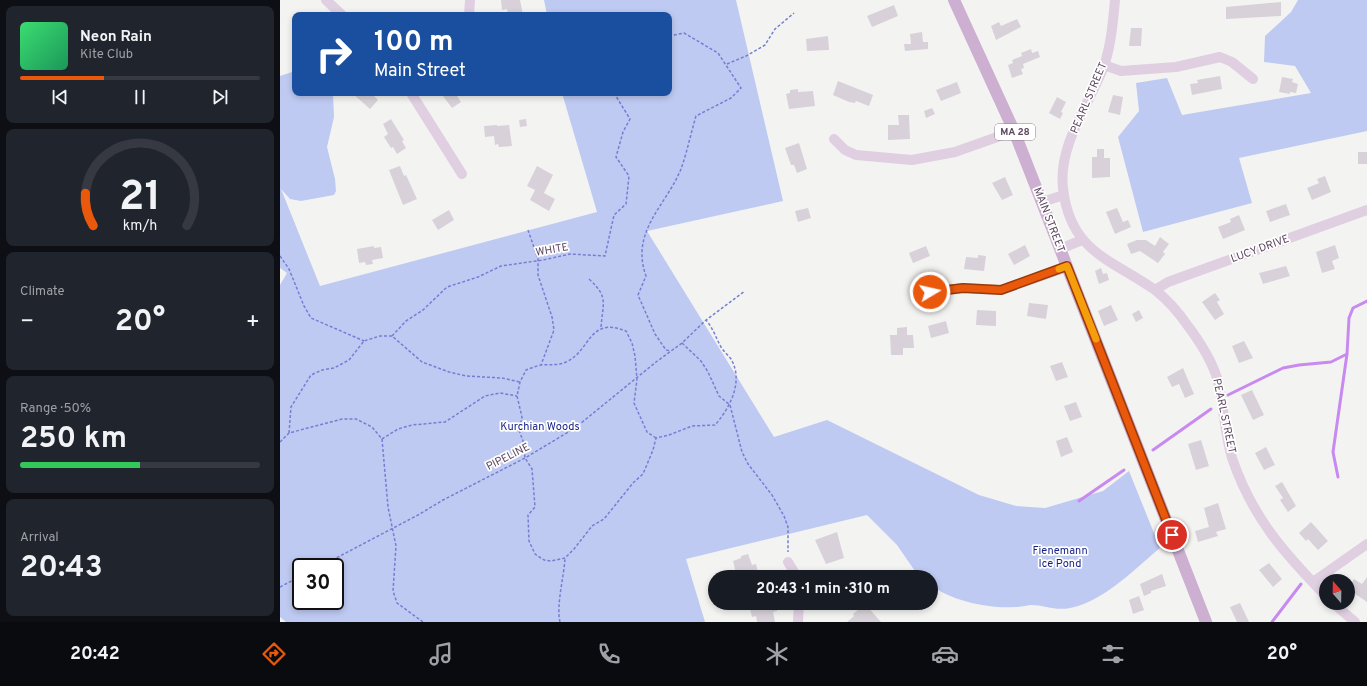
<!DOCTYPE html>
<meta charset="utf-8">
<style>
body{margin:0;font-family:Overpass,sans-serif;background:#20242c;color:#f1f3f6;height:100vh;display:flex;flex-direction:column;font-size:15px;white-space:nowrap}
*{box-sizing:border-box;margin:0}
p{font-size:13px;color:#9ea1a6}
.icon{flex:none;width:22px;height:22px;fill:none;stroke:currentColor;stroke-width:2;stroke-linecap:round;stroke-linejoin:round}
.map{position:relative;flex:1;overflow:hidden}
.sheet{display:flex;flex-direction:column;gap:6px;padding:6px;background:#0d0f14;width:280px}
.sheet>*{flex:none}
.banner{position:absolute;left:12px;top:12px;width:380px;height:84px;border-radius:8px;box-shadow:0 2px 6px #0003;background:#1a4fa0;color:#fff;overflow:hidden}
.needle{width:26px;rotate:340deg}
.fabs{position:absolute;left:1039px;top:574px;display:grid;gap:8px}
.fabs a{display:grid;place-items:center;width:36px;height:36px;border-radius:50%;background:#171b24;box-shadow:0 2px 6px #0003;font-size:20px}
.speed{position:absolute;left:12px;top:558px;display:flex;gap:8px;font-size:20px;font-weight:700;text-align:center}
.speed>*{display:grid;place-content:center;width:52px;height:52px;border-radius:50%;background:#171b24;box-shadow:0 2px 6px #0003;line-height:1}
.speed .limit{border:2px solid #111;border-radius:6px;background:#fff;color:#111}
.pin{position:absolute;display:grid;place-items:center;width:34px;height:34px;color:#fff;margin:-17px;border:2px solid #fff;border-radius:50%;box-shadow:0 1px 4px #0007}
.me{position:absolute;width:44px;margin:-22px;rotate:81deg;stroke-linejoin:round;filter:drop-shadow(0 0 3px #0008)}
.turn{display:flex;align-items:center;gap:14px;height:84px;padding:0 16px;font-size:18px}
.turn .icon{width:52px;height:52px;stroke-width:2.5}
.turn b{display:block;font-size:28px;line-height:34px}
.big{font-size:30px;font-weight:700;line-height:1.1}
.sheet .tile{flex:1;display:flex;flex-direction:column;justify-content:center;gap:6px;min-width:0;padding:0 14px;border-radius:8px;background:#20242c}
.sheet .dial{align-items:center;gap:0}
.dial svg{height:104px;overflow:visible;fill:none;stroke:#363941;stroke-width:7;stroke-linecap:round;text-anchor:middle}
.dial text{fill:#f1f3f6;stroke:none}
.song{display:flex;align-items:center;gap:12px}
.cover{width:48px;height:48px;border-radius:6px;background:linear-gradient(135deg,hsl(140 70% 55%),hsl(150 70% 35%))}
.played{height:4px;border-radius:2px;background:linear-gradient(90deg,#ea580c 35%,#363941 35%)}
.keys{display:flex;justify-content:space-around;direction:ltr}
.heat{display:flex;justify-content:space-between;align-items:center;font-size:22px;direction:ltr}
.charge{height:6px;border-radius:3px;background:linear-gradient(90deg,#34c759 50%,#363941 0)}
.trip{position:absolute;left:428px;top:570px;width:230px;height:40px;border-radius:20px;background:#171b24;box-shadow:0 2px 6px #0003;font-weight:700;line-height:40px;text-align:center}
.menu{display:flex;height:64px;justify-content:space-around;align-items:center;background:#090b0e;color:#9ea1a6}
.menu .icon{width:28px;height:28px}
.menu .on{color:#ea580c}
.menu b{font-size:18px;color:#f1f3f6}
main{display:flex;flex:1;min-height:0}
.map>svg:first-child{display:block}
</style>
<main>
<section class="sheet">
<div class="tile">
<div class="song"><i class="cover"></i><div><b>Neon Rain</b><p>Kite Club</p></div></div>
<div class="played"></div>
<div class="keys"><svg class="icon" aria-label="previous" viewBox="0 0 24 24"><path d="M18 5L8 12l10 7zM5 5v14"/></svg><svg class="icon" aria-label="pause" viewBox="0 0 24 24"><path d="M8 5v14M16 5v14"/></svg><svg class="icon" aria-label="next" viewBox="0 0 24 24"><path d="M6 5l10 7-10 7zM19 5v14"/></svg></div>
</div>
<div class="tile dial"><svg viewBox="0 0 100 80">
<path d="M14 69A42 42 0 1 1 86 69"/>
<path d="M14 69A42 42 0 0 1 8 44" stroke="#ea580c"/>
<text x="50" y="56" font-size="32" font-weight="700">21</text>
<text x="50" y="72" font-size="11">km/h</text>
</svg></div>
<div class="tile"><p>Climate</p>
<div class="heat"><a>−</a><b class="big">20°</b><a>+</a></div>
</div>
<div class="tile"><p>Range · 50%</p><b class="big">250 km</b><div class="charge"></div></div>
<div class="tile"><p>Arrival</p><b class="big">20:43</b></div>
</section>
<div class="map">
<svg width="1087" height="622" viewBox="0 0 1087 622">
<rect width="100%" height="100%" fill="#f3f4f1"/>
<path fill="#bfcaf2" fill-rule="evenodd" d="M264 0H456L503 201 367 231 494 437 547 420 699 495 736 506 765 508 823 491 849 471 880 548C856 568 829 596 798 606 777 613 768 605 750 605 745 606 740 607 735 607 710 609 671 601 651 585V577H641L637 574 617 545 587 515 406 559 425 622H6L0 617V285L7 273 0 268V76L15 71V93H53L54 117 47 147 55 179 56 191 54 195 21 201 10 199 1 189 40 286 317 212 282 93H389V15H267ZM21 567H55V601H21Z
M1018 0H1087V131L959 158 972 203 863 232 838 137 859 111 856 83 887 78 902 115 1031 93 1015 66 984 62 985 36 1011 12Z"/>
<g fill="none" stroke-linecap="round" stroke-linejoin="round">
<path stroke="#c88af1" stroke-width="3" d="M948 395 1003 368 1019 365 1051 362 1067 354
M873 450 931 409
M1058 477 1053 452 1067 354 1069 318 1073 308 1087 301
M799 501 844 470
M992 622 1021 584"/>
</g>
<path fill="#d8d1d9" d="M221 0H240L243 15H228L227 9 222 10Z
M1001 2V16L946 19V7Z
M614 5 618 16 592 27 587 16Z
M737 19 741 27 716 40 711 26 719 22 721 26Z
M851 28H862L861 46H849Z
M642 32 643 42H648V49L625 51 624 44H631L630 34Z
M548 36 549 50 527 51 526 39Z
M751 49 752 53 758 51 760 57 743 64 744 68 741 69 743 74 732 78 728 65 733 63 732 60 742 56 741 53Z
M940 76 942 89 912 95 910 84 918 83 917 80Z
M1002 77 1013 79 1012 82 1018 84 1016 93 1010 92V94L999 92Z
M558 81 593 95 589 106 576 101 575 103 569 102 553 95Z
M677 82 681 93 661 101 656 90Z
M518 89V92L533 91 535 106 509 109 506 94 510 93V90Z
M72 93H91L98 100 90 109Z
M167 93H175L181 102 172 108 163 96Z
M833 95 843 97 840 115 828 112Z
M777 97 786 102 781 112 783 113 780 119 769 113Z
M652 108 655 114 646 118 644 111Z
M618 115H629L630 139 608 140V125H619Z
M111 119 124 140 122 141 126 148 117 154 113 147 111 148 104 137 108 134 103 124Z
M246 119 247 126 240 127 239 120Z
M217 125V126L229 125 232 146 219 147 218 144 215 145 214 136 205 137 204 126Z
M519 143 527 169 517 173 514 165H511L505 148Z
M817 149H824V158H830V177L812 178V157H817Z
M1078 152H1087V164H1078Z
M120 166 124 176 126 175 137 199 123 205 109 170Z
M257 166 273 175 264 193 275 199 269 211 250 200 255 190 247 186Z
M1045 176 1051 192 1032 200 1027 188 1039 183 1037 179Z
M725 177 733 195 722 200 712 183Z
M1006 204 1010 215 990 222 986 211Z
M528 208 531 218 518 222 515 211Z
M837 208 843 222 848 220 851 227 835 234 826 212Z
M169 210 174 220 158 230 152 220Z
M959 215 965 230 943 239 938 227 951 222 950 219Z
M880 237 889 244 883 252 885 254 878 263 860 251 851 254 847 244 857 240H866L875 246Z
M745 245 750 256 734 265 728 254Z
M1055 245 1059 258 1052 261 1055 269 1042 273 1036 252Z
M94 246V248L101 247 103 258 92 260 93 264 86 265 85 262 79 263 77 249Z
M646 246 650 256 633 263 629 253Z
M698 255 706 256 704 271 684 269 686 257 698 258Z
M1006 266 1010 276 983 284 979 273Z
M821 268 823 274 827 273 829 280 819 284 815 271Z
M935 293 940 300 937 302 944 314 935 320 922 302Z
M749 303 768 305 766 319 747 316Z
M831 305 838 320 824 326 818 311Z
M697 310 716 311V326L696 325Z
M859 310 863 318 856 322 852 314Z
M666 321 669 333 651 338 648 326Z
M627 327V335H633L634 348H623V355H611L610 335H617V328Z
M964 341 973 358 959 363 952 346Z
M782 362 788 377 776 381 770 366Z
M903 368 914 394 905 398 899 384 892 387 887 377Z
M972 390 984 415 973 420 961 395Z
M796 402 802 417 790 421 784 406Z
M787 437 793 452 781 457 776 441Z
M921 440 929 466 916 470 908 444Z
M986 447 995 465 984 470 975 453Z
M1002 482 1016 506 1008 512 1000 500 1003 498 995 486Z
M938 503 946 529 936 532 938 536 918 542 915 531 929 527 924 508Z
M1031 522 1048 541 1038 550 1028 539 1026 541 1019 533Z
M557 532 564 558 546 564 535 540Z
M468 554 472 565 476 564 479 577H457L453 561 461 558V556Z
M989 563 1002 579 993 587 979 570Z
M882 574 886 586 871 591V593L864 596 860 584Z
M1087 577V602L1068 589 1074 579 1082 584Z
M859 596 864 610 853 614 849 600Z
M480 603H495L497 611 493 612 495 622H477L476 616 472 617 470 609 475 608 474 605Z
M960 603 969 622H957L950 607Z
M585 604 601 622H567L574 616 573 614Z"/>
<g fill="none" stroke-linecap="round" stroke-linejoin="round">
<path stroke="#757ed2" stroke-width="1.5" stroke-dasharray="3 2" stroke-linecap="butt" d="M389 36 404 33 438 53 461 88 451 98 416 116C411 133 407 152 401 169 386 206 350 231 366 276L358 295 375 334 386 350 391 351
M447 64 466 56 485 45 495 29 514 13
M248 230 258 259V275L272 317 274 330 261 365
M0 256 9 269 24 306 31 318 84 341
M309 279C330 298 322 304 321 329
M112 336 126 321 143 310 167 287 198 277 221 266 263 260 290 254 325 256 334 215 346 204 349 176 336 157 343 132 350 119 334 93
M402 343 421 361 428 372 439 396 450 405 462 452 468 464 492 495 504 516 508 527V552
M9 433 11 407 31 375 42 370 54 368 69 360 84 341 100 336H112L142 362 169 372 186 376 222 378 240 382
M376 438 367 432 354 403 357 379 355 356 352 343 346 331C308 316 311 351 286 362 278 366 270 364 261 365 256 366 251 368 246 370L240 382 237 396 242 417 239 430 243 441 245 458 252 469 255 507 248 515 249 541 255 554 264 560 271 561 285 558 294 549 312 526 324 519 353 483 363 474 373 450 376 438 389 435 412 426 435 425C450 408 464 381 451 359 448 355 444 352 441 347 436 338 433 328 426 320
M102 439 108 507 116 546 113 591 117 603 143 622
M0 442 9 433 62 419H76L92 427 102 439 118 429 132 425 165 422 205 396 220 393 237 396
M39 567 138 515 163 500 245 458 295 428 376 362 402 343 426 320 465 291
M0 587 21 576
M280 622C276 605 284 577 285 558"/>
<path stroke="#dfcfe1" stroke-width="10" d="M46 0 62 15
M835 0C833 22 831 45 824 66 809 105 778 145 783 188 790 252 831 259 875 290 888 300 899 313 908 326 920 342 931 359 937 378 944 404 944 432 952 458 972 517 1004 553 1046 596
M189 15 190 0
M824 65 841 71 896 67 940 57 952 62 973 79
M131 93 182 174
M554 139 565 150 576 155 632 160 675 152 734 131
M762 202 784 195
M780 249 802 240
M875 290 888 282 1087 210
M650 292 683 288 721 290 787 267
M508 562 517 577
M1033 582 1087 544
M1053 603 1075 622
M518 622 519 603"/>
<path stroke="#cdb0d1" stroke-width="12" d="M674 0 734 131 926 622"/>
</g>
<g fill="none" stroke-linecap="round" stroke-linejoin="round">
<g stroke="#983908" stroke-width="10">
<path id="route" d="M650 292 683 288 721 290 787 266 892 535"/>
</g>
<use href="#route" stroke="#ea580c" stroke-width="7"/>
<path stroke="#f59e0b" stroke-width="7" d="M779 269 787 266 816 339"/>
</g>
<g text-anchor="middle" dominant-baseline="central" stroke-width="3.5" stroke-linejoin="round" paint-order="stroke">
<rect fill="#fff" stroke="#8e7f90" stroke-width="1" x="715" y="124" width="40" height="16" rx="3"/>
<g font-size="10" font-weight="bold" fill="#5d4860">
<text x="735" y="132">MA 28</text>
</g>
<g font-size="11" fill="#5d4860" stroke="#fff">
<text transform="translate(809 98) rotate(-67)">PEARL STREET</text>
<text transform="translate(769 220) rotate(69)">MAIN STREET</text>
<text transform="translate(980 249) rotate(-20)">LUCY DRIVE</text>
<text transform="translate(272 250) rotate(-10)">WHITE</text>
<text transform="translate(944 416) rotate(78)">PEARL STREET</text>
<text transform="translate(228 457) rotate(-27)">PIPELINE</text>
</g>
<g font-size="11" fill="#131f87" stroke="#fff">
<text x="260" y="427">Kurchian Woods</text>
<text x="780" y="551">Fienemann<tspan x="780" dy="13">Ice Pond</tspan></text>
</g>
</g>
</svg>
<div class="fabs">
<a><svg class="needle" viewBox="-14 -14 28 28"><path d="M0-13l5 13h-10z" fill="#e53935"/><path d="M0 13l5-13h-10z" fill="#9ea1a6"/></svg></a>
</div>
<div class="speed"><div class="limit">30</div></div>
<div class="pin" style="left:892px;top:535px;background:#d93025"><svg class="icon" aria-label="arrive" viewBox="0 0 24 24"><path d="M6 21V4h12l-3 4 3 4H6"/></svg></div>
<svg class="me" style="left:650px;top:292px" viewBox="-20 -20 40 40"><circle r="17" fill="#ea580c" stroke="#fff" stroke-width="3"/><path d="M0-11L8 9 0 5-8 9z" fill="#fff"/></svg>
<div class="trip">20:43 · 1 min · 310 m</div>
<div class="banner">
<div class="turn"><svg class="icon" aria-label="right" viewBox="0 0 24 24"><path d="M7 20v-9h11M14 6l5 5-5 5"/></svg><div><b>100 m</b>Main Street</div></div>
</div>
</div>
</main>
<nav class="menu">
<b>20:42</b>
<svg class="icon on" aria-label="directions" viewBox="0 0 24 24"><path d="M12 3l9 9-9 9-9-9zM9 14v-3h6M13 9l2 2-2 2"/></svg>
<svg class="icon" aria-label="music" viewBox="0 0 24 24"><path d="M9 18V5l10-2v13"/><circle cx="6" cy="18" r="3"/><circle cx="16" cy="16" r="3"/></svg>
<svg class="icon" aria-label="phone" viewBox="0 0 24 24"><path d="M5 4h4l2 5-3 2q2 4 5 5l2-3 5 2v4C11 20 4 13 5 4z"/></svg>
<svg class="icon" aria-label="climate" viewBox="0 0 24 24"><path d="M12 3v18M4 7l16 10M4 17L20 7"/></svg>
<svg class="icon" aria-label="car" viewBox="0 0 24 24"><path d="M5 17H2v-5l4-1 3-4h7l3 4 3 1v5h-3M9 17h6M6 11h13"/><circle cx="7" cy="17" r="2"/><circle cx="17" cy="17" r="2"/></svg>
<svg class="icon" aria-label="filters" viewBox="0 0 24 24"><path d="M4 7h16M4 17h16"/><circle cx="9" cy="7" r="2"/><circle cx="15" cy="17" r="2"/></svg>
<b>20°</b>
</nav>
